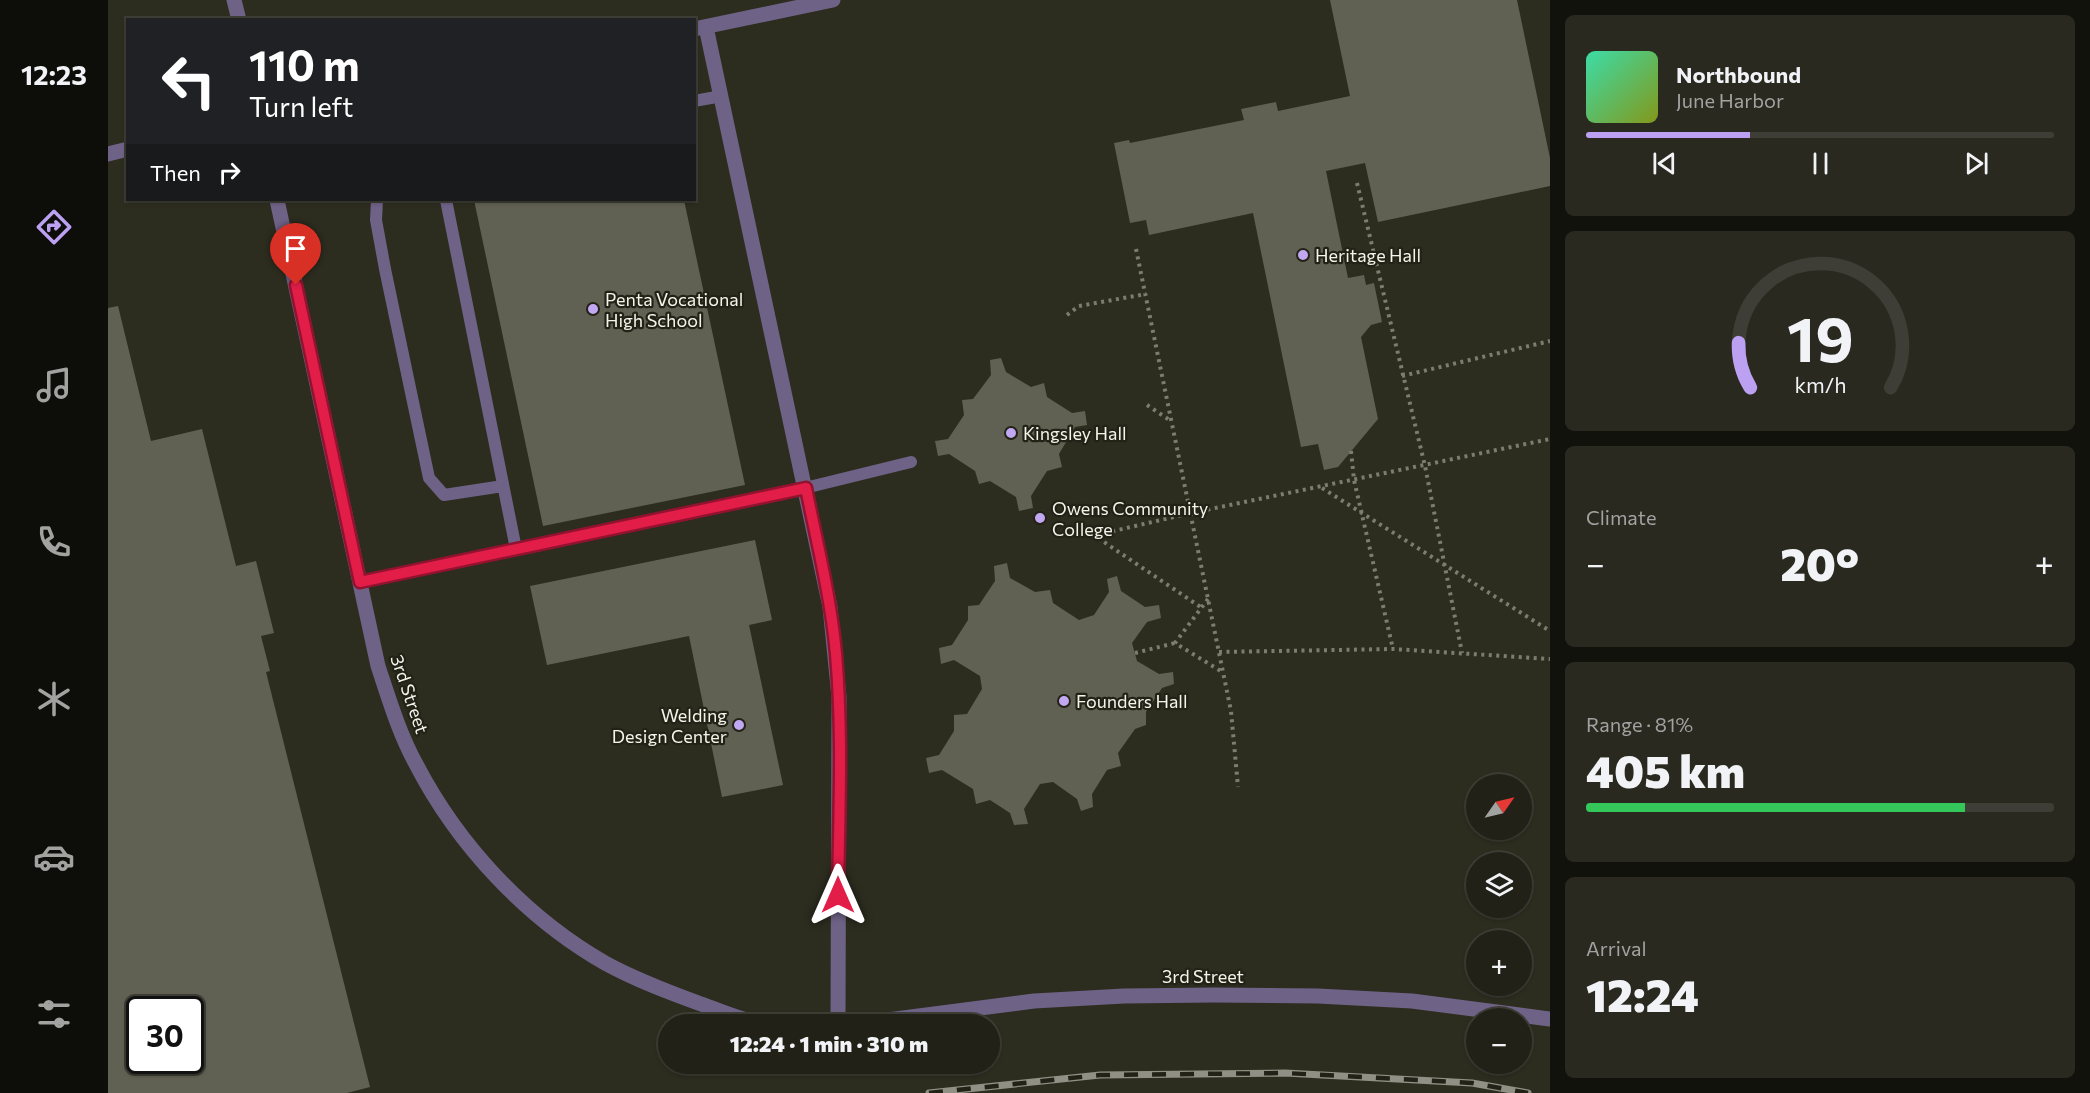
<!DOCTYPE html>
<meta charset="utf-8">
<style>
body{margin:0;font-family:Commissioner,sans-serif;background:#292920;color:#f1f3f6;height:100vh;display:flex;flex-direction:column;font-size:22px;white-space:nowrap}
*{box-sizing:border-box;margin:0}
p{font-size:20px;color:#a2a3a1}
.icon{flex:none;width:33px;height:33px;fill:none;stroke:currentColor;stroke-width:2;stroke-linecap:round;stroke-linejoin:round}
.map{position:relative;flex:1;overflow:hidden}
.drawer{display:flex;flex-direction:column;gap:15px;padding:15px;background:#12120d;width:540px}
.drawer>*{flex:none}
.top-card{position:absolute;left:18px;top:18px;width:570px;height:183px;border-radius:0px;box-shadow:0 2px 4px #0004,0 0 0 2px #3e3e36;background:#202124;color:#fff;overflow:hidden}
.needle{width:39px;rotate:56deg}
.tools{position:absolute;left:1358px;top:774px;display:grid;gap:12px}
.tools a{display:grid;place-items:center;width:66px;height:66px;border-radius:50%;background:#212117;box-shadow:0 2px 4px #0004,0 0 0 2px #3e3e36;font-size:30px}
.speed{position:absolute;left:18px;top:996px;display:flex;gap:12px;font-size:30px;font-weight:700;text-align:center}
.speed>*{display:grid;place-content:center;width:78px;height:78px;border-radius:50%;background:#212117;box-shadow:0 2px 4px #0004,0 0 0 2px #3e3e36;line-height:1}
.speed .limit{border:3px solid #111;border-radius:9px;background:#fff;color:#111}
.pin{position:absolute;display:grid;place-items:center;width:51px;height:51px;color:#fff;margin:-62px -26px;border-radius:50% 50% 50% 0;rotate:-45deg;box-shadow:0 0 6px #0007}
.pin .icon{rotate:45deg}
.me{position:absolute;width:66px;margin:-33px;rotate:0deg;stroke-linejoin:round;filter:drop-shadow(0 0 4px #0008)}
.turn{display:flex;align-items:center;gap:21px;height:126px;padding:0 24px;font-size:27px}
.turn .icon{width:78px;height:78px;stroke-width:2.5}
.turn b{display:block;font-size:42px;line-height:51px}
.then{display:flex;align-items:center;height:57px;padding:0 24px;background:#0003;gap:12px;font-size:22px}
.big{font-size:45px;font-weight:800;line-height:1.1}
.drawer .widget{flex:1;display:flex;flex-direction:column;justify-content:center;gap:9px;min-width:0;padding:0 21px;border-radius:9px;background:#292920}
.drawer .dial{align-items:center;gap:0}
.dial svg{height:156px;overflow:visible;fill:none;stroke:#3e3e36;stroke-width:7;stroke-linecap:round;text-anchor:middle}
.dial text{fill:#f1f3f6;stroke:none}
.song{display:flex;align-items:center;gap:18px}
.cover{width:72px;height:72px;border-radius:9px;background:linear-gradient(135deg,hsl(160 70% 55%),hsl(70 70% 35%))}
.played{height:6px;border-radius:3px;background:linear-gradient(90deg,#bca0f2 35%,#3e3e36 35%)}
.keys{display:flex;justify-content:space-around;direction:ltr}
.heat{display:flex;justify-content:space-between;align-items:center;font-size:33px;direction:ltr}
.charge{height:9px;border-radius:4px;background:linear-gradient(90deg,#34c759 81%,#3e3e36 0)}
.trip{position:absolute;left:550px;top:1014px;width:342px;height:60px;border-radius:30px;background:#212117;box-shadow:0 2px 4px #0004,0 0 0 2px #3e3e36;font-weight:800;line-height:60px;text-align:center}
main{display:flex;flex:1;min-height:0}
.tab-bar{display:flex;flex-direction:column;width:108px;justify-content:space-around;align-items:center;background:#0d0d09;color:#a2a3a1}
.tab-bar .icon{width:42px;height:42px}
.tab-bar .current{color:#bca0f2}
.tab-bar b{font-size:27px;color:#f1f3f6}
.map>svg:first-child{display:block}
</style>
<main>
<nav class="tab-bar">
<b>12:23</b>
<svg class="icon current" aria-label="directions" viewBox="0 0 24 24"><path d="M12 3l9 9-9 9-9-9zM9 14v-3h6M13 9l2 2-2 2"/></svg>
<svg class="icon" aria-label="music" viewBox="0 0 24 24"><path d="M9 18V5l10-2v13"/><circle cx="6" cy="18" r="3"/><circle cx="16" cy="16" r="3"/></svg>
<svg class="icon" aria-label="phone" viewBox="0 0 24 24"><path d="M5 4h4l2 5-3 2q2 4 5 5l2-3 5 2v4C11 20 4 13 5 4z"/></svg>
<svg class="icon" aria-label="climate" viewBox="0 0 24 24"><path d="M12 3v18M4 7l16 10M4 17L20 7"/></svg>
<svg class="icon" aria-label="car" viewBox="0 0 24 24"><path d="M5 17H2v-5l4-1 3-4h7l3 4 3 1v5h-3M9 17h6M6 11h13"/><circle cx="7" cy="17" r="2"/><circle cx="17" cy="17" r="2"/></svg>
<svg class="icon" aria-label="filters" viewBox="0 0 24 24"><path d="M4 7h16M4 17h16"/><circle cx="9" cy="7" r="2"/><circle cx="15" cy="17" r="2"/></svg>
</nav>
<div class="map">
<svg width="1442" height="1093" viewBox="0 0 1442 1093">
<rect width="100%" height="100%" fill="#2c2c1f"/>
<path fill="#616153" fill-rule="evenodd" d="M1222 0H1409L1442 158V186L1270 222 1257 163 1218 171 1240 278 1256 275 1258 285 1266 283 1274 322 1263 325 1253 337 1270 419 1230 467 1216 470 1210 444 1193 447 1145 213 1041 235 1038 220 1022 223 1006 143 1021 140 1022 143 1136 120 1133 109 1168 102 1170 111 1242 96Z
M366 200H576L637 485 435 526Z
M10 306 43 441 94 429 128 566 148 561 166 633 153 636 162 671 158 672 262 1087 239 1093H0V308ZM32 1010H82V1060H32Z
M893 358 898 372 923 387 936 383 939 397 964 413 977 411 979 425 967 427 951 454 954 467 939 471 923 496 925 508 911 511 908 497 882 481 871 484 867 471 841 454 830 456 827 441 840 439 856 415 854 400 865 399 883 375 882 360Z
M647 540 664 620 641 625 675 785 614 797 581 636 439 665 422 586Z
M899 563 902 578 927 592 942 590 945 603 971 620 986 615 1001 592 999 579 1009 576 1013 591 1037 607 1051 605 1053 618 1039 622 1024 643 1029 661 1051 674 1065 672 1066 684 1054 688 1038 712V725L1027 729 1010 753 1013 766 999 770 984 794 985 807 973 811 969 799 945 782 932 784 916 809 920 824 906 825 902 813 882 800 868 804 865 789 834 770 821 773 818 758 831 755 846 731V715L859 714 874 689 872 676 846 660 833 664 831 648 844 645 860 620V606L871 605 887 581 886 566Z"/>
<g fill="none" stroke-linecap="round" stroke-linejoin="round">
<path stroke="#7c7c71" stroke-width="4" stroke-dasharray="3 4.5" stroke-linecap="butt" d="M1249 183 1317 466 1354 653
M1028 249 1123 711 1130 787
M959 315 971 306 1038 294
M1294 376 1442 341
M1039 405 1063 421
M1243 451 1246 480 1285 649
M1214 488 1442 631
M997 533 1083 513 1442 439
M990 538 1094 608
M1100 599 1067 643 1116 673
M1111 652 1285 649 1442 659
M1027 653 1067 643"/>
<path stroke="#6e6286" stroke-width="12" d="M586 101 614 96
M269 200 268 220 277 269 321 478 336 495 395 486
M338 200 408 549
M252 582 697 488 803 462"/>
<path stroke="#6e6286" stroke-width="15" d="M598 27 722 607 731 697 730 1024
M0 154 20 149"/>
<path stroke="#6e6286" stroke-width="15" d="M126 0 131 20
M586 29 725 0
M169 200 270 666C281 699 291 733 308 764 350 845 417 917 497 963 528 980 560 992 593 1004 613 1011 633 1020 654 1024
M749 1024 926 1001 1016 996 1105 995 1210 996 1304 1001 1442 1019"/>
<g stroke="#909085" stroke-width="7">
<path id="rail" d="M821 1093 992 1075 1177 1073 1364 1083 1420 1093"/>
</g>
<use href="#rail" stroke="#222216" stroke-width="4.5" stroke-dasharray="14" stroke-linecap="butt"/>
</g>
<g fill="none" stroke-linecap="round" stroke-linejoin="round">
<g stroke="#92132f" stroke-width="15">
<path id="route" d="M188 285 252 582 698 488C709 543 723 598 728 654 735 734 731 815 730 895"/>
</g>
<use href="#route" stroke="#e11d48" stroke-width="10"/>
</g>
<g fill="#c2a8f2" stroke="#222216" stroke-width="2">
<circle cx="1195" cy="255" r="6"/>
<circle cx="485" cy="309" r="6"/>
<circle cx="903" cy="433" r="6"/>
<circle cx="932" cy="518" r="6"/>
<circle cx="956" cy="701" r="6"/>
<circle cx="631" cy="725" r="6"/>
</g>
<g text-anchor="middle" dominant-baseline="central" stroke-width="4.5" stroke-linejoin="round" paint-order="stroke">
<g font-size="18" fill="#f4f4ec" stroke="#222216" text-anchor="start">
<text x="1207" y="255">Heritage Hall</text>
<text x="497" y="299">Penta Vocational<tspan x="497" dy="21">High School</tspan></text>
<text x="915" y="433">Kingsley Hall</text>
<text x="944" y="508">Owens Community<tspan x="944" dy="21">College</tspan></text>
<text x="968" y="701">Founders Hall</text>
<text x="619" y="715" text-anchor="end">Welding<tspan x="619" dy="21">Design Center</tspan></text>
</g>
<g font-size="18" fill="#f4f4ec" stroke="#222216">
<text transform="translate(302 694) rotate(71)">3rd Street</text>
<text x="1095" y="976">3rd Street</text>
</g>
</g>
</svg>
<div class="tools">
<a><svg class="needle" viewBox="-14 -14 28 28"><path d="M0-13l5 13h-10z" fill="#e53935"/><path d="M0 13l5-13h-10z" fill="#a2a3a1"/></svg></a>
<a><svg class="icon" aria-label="layers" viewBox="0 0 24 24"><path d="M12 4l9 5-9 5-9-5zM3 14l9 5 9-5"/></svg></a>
<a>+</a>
<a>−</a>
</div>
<div class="speed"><div class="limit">30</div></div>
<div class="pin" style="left:188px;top:285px;background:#d93025"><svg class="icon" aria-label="arrive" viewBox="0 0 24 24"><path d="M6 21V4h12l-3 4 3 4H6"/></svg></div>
<svg class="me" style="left:730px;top:895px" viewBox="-20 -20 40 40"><path d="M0-17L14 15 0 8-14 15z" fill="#e11d48" stroke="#fff" stroke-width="4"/></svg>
<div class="trip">12:24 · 1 min · 310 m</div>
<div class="top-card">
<div class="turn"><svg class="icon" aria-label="left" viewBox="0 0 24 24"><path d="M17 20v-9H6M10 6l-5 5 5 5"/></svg><div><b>110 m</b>Turn left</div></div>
<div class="then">Then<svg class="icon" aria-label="right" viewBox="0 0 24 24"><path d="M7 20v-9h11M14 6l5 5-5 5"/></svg></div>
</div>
</div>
<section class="drawer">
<div class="widget">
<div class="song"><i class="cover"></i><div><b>Northbound</b><p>June Harbor</p></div></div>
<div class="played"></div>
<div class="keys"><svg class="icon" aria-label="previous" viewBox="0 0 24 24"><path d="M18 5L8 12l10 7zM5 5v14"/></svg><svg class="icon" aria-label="pause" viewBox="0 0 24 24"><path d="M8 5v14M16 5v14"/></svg><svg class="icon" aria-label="next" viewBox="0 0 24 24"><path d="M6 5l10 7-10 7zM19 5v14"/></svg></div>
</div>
<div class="widget dial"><svg viewBox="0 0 100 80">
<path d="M14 69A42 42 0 1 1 86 69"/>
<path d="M14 69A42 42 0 0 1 8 46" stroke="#bca0f2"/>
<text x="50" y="56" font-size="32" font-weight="700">19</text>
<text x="50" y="72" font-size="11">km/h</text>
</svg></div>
<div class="widget"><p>Climate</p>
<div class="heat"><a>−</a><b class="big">20°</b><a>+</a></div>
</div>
<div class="widget"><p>Range · 81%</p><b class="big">405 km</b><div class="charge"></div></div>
<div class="widget"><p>Arrival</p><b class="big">12:24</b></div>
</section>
</main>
